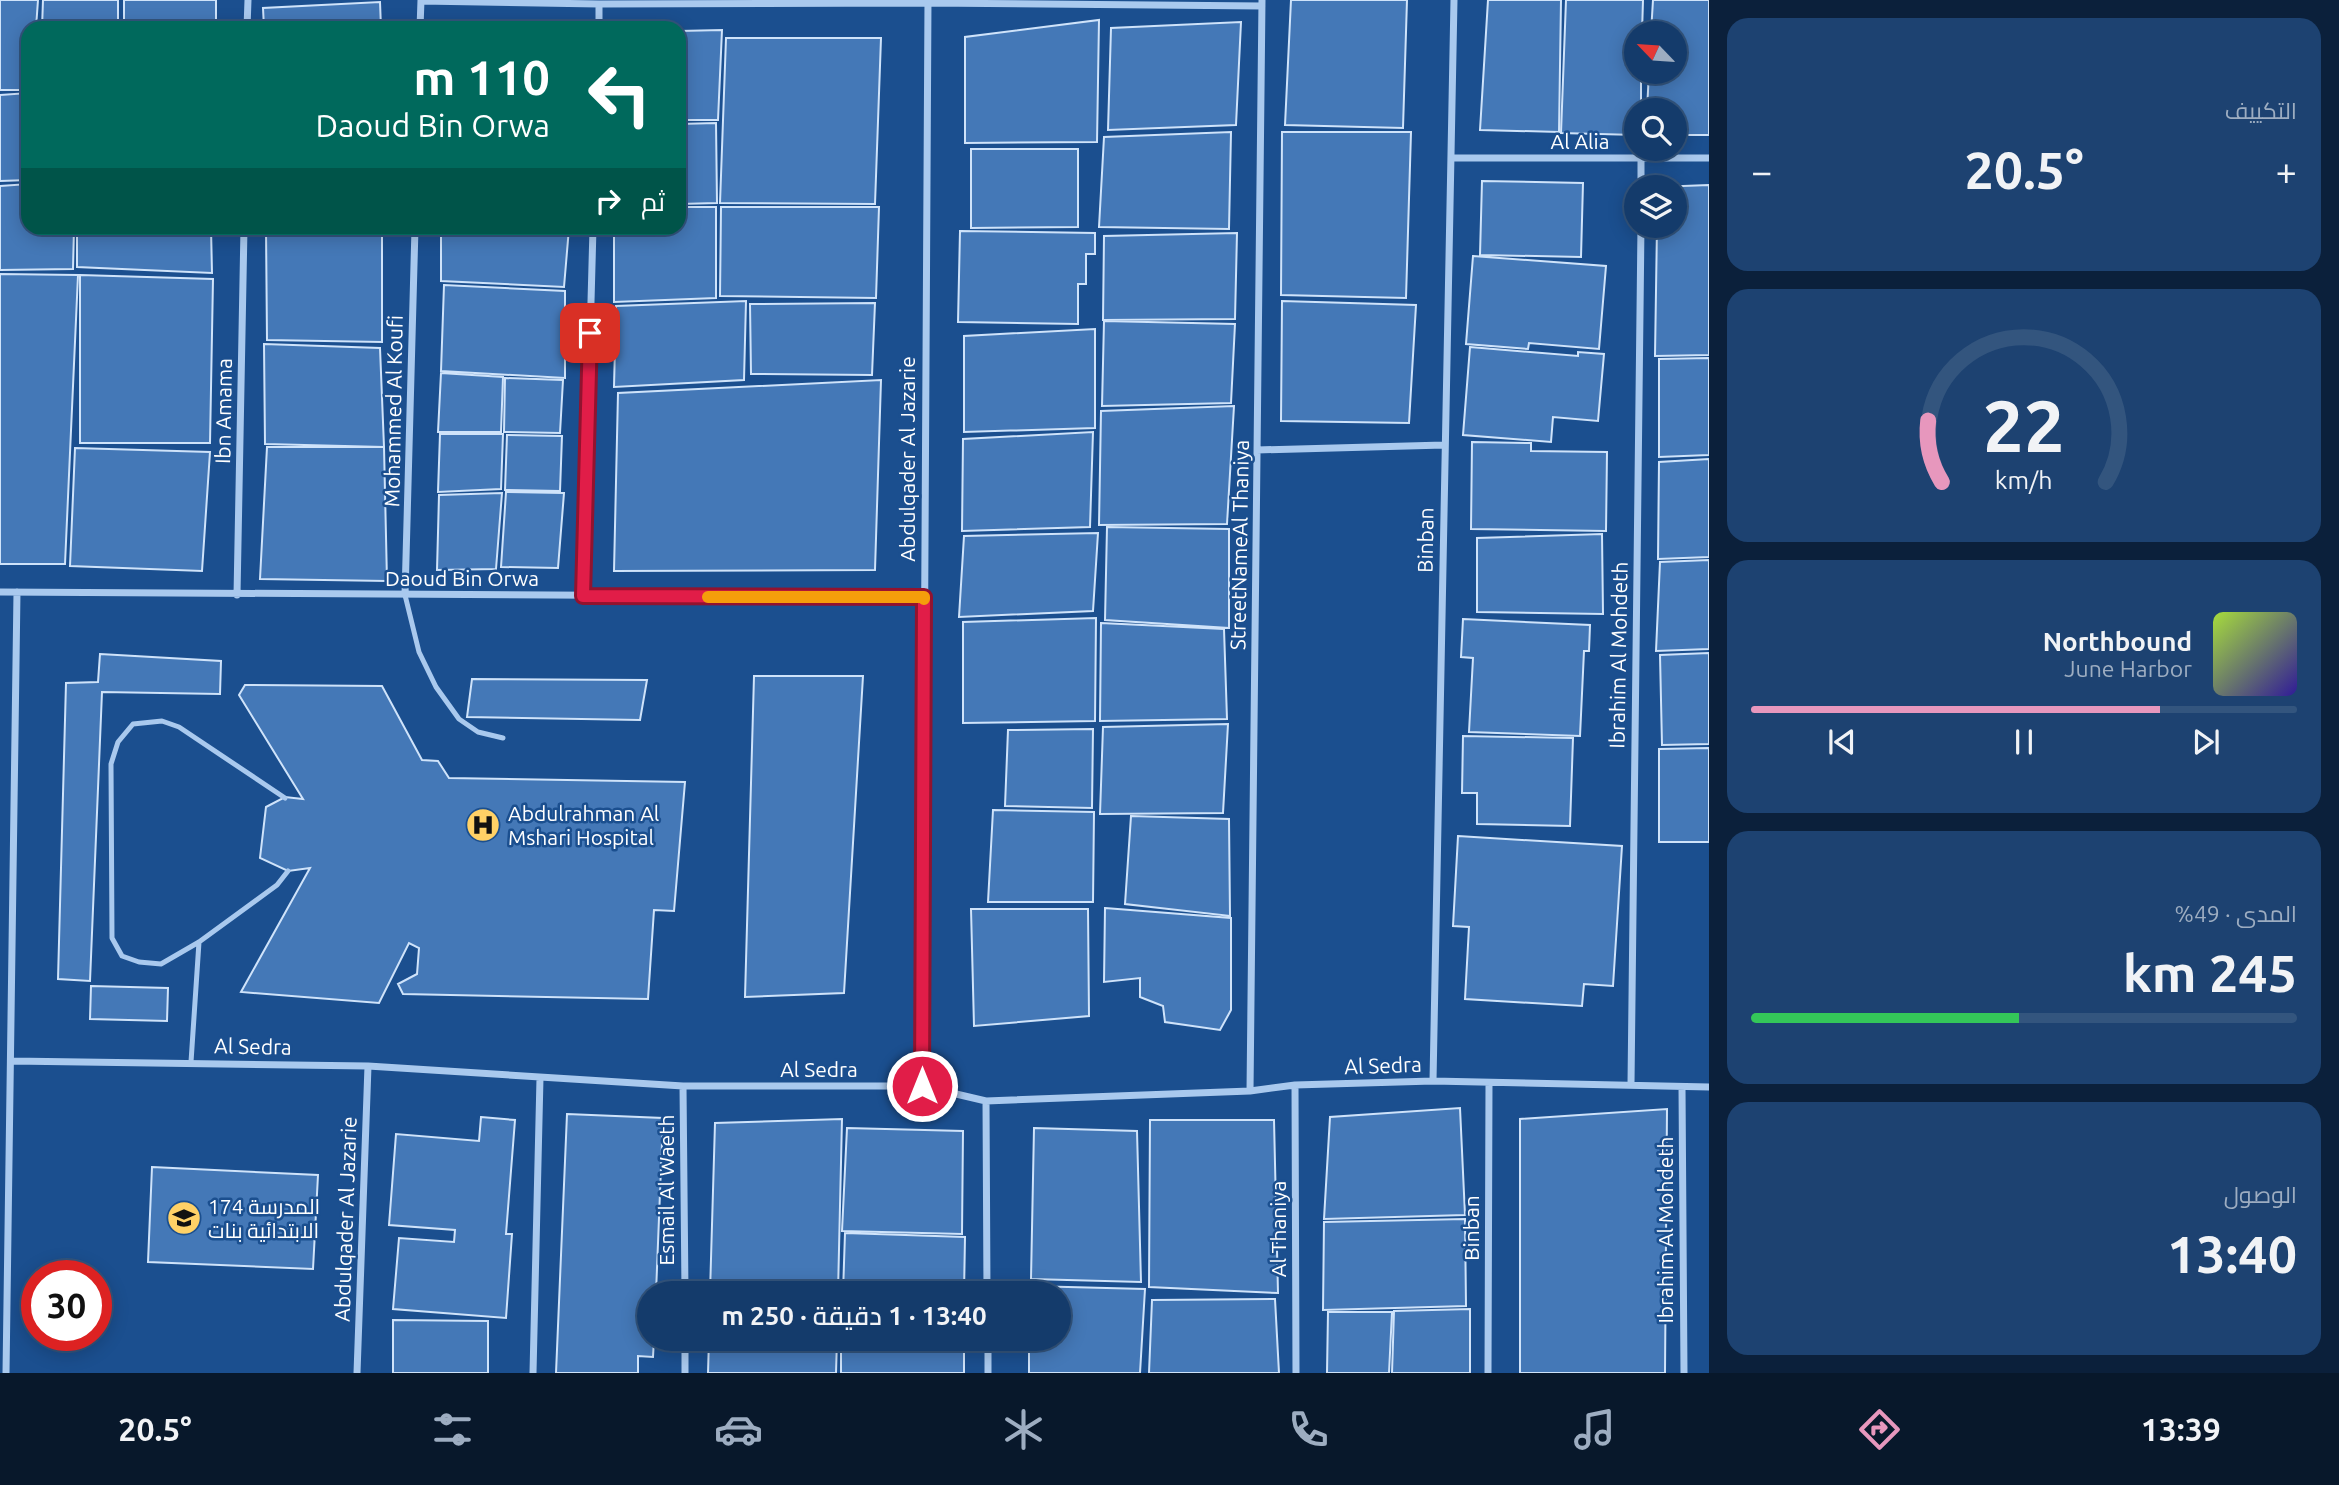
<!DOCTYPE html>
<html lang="ar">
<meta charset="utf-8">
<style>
body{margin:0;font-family:Ubuntu,Cairo,sans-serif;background:#1d4271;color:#f1f3f6;direction:rtl;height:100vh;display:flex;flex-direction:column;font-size:26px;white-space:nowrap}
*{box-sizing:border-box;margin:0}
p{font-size:23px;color:#9dadc1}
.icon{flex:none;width:38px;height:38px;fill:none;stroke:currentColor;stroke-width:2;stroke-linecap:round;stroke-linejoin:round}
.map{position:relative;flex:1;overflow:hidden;direction:ltr}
.drawer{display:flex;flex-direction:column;gap:18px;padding:18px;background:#0b203b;width:630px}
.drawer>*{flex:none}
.top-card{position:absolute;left:21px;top:21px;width:665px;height:214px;border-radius:21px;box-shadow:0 4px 18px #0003,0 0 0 2px #33557e;direction:rtl;background:#00695c;color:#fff;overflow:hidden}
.needle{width:46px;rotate:295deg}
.fabs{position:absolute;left:1624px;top:21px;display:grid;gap:14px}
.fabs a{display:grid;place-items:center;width:63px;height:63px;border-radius:50%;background:#143b6b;box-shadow:0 4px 18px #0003,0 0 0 2px #33557e;font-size:35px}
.speed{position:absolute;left:21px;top:1260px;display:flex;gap:14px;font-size:35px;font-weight:700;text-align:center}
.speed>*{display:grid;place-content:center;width:91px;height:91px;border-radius:50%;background:#143b6b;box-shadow:0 4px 18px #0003,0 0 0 2px #33557e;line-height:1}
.speed .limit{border:10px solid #d22;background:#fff;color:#111}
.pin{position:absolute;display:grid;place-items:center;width:60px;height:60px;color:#fff;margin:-30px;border-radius:14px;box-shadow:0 4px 10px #0006}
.me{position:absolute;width:77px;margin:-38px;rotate:0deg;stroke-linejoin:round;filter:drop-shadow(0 0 5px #0008)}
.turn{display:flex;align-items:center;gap:24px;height:147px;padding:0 21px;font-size:32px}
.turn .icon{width:91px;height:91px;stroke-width:2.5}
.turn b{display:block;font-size:49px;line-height:60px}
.then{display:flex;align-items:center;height:66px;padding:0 21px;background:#0003;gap:14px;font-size:26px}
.big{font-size:52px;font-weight:600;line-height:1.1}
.drawer .widget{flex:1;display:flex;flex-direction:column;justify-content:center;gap:10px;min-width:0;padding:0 24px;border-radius:21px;background:#1d4271}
.drawer .dial{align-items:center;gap:0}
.dial svg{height:182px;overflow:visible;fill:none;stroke:#33557e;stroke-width:7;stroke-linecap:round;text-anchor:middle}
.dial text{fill:#f1f3f6;stroke:none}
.song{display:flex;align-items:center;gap:21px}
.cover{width:84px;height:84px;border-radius:10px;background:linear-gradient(135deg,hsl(80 70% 55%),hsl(250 70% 35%))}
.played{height:7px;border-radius:4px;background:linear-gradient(90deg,#e797bd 75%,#33557e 75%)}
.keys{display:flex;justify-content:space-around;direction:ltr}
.heat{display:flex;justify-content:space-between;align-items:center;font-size:38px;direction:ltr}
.charge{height:10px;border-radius:5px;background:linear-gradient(90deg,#34c759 49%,#33557e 0)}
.trip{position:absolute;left:637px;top:1281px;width:434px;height:70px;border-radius:35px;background:#143b6b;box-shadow:0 4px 18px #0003,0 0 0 2px #33557e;font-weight:600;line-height:70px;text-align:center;direction:rtl}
.tab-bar{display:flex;height:112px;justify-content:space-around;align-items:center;background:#08182b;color:#9dadc1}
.tab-bar .icon{width:49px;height:49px}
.tab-bar .selected{color:#e797bd}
.tab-bar b{font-size:32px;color:#f1f3f6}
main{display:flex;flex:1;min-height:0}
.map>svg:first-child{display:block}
</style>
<main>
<section class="drawer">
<div class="widget"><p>التكييف</p>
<div class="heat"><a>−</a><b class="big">20.5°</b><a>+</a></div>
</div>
<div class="widget dial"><svg viewBox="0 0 100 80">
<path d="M14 69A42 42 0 1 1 86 69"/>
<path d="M14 69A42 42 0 0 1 8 42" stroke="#e797bd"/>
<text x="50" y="56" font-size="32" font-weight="700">22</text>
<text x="50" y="72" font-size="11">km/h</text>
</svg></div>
<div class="widget">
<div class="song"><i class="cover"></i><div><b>Northbound</b><p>June Harbor</p></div></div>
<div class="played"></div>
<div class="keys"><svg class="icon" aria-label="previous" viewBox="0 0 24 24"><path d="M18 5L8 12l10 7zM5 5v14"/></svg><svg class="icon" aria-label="pause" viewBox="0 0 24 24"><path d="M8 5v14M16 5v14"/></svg><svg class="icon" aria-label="next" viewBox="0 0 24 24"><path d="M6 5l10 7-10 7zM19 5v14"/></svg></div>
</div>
<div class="widget"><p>المدى · 49%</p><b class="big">245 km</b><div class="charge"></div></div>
<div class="widget"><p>الوصول</p><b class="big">13:40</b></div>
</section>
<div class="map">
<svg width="1709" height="1373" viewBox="0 0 1709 1373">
<rect width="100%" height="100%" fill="#1b4f8f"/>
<path fill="#4478b7" stroke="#cfe3fa" stroke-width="2" d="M0 0H38L36 28H28V90H0Z
M43 0H118V28H42Z
M124 0H216V28H124Z
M1291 0H1407L1403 128 1285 125Z
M1488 0H1561L1559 132 1480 130Z
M1566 0H1643L1642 33H1636V72H1641V110H1636V135L1561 133Z
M1653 0H1709V135H1675V110H1647L1649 72H1675V33H1651Z
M380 2 381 28H264L263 8Z
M1099 20 1097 142 965 143V37Z
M1241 22 1236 125 1108 130 1111 28Z
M722 30 718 120H679V31Z
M726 38H881L875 204 720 203Z
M28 93V180L0 181V95Z
M716 123 717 203 679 204V124Z
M1231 132 1229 229 1099 227 1104 137Z
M1282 132H1411L1406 298 1281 295Z
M971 149H1078V227L971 228Z
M1482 181 1583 183 1581 257 1480 255Z
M28 184V228H74L73 269 0 270V186Z
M1709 185V355L1655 356 1657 226H1675V187H1657Z
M679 207H716V298L614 302V228H679Z
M721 207H879L876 298 720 296Z
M77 228H211L212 273 77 267Z
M266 228H382V342L267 340Z
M441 228H569L564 287 441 281Z
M960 231 1095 233V254H1086V284H1078V324L958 322Z
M1237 233 1235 319 1103 320 1104 236Z
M1473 256 1606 266 1599 349 1529 343 1528 349 1466 344Z
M0 274 78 275 65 564H0Z
M80 275 213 279 210 443H80Z
M444 285 565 291V378L441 371Z
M746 301 744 380 614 387 616 306Z
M1282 301 1416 305 1409 423 1281 421Z
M875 303 872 375 751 374 750 304Z
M1104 321 1235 324 1231 403 1102 406Z
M1095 329V428L964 432V336Z
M264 344 380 348 384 447 265 444Z
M1470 347 1578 356V352L1604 354 1598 421 1553 417 1551 442 1463 435Z
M1709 358V455L1659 457V359Z
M441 373 503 377 501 432H438Z
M505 378 563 380 560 433 504 432Z
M881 380 875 570 614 571 618 393Z
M1234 406 1227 524 1099 525 1101 411Z
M1093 432 1090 527 962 531 963 439Z
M440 434H503L501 489 438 492Z
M507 435 562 436 560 491 505 490Z
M1472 442 1531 443V451L1607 452 1606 531 1471 529Z
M267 447H384L387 581 260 579Z
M75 448 210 452 202 571 70 566Z
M1709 459V557L1658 559 1659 462Z
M506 492 564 493 558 568 501 567Z
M502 493 496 569 437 570 439 495Z
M1107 527 1229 529V628L1105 620Z
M1098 533 1093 611 959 617 964 536Z
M1602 534 1603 614 1477 612V538Z
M1709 560V649L1656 651 1660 562Z
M1096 618 1095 721 963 723V622Z
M1463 619 1590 625 1589 651H1584L1580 736 1469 732 1473 658 1461 657Z
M1101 623 1224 629 1227 719 1100 721Z
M1709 653V744L1662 745 1660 655Z
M100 654 221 661 220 694 102 692 90 981 58 979 66 683 98 682Z
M754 676H863L844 993 745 997Z
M472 679 647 680 640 720 467 717Z
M245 685 382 686 422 760 438 761 449 778 685 782 674 911 654 910 648 999 403 994 398 984 417 974 419 948 409 943 379 1003 241 992 310 868 288 871 260 858 266 807 285 797 303 799 239 695Z
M1228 724 1223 813 1100 814 1103 727Z
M1093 729 1092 808 1005 806 1008 730Z
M1463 736 1573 738 1570 826 1477 824V793H1462Z
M1709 748V842H1659V749Z
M993 810 1094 812 1093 902H988Z
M1131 816 1229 819 1230 916 1125 904Z
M1458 836 1622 846 1613 986 1584 984 1582 1006 1465 999 1469 927 1453 926Z
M1105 908 1231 918V1010L1220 1030 1165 1022 1163 1006 1140 997V978L1104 982Z
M971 909H1088L1089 1016 974 1026Z
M91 986 168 988 167 1021 90 1019Z
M1460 1108 1465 1215 1324 1219 1330 1117Z
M1667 1109 1665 1373H1520V1119Z
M567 1114 663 1118 656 1293H649V1339H654L653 1357 638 1356V1373H556Z
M481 1117 515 1120 506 1234H512L506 1318 393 1309 399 1238 454 1242 455 1230 389 1225 396 1134 479 1141Z
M842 1119 838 1293H710L715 1123Z
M1150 1120H1274L1278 1293 1149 1287Z
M847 1128 963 1131 962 1234 842 1231Z
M1034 1128 1137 1131 1141 1282 1031 1279Z
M152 1167 318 1175 313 1269 148 1262Z
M1465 1219 1466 1306 1323 1310 1324 1222Z
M845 1233 965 1237 964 1293H843Z
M1029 1286 1145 1289 1140 1373H1029V1339H1059V1293H1029Z
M1275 1299 1279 1373H1149L1152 1300Z
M1470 1309V1373H1392L1394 1311Z
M1328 1312H1392L1389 1373H1327Z
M393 1320 488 1321V1373H393Z
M709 1339H837L836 1373H708Z
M841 1340 964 1342V1373H841Z"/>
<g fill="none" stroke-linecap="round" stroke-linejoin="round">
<path stroke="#a9c9ee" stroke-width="5" d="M405 595 419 652 436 687 459 719 478 732 503 738
M285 798 179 727 162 721 133 724 118 742 111 764 112 938 122 956 139 962 161 964 199 942 277 885 288 871
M191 1062 199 942"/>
<path stroke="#a9c9ee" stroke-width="7" d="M421 1 599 4 928 3 1262 6
M247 28 248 0
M420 28 421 0
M599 28V4
M1451 158H1709
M1641 187V159
M1257 450 1444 445
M0 592 924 597
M237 595 244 228
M405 595 415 228
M583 596 593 228
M12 1061 368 1066 683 1086H922L986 1101 1250 1091 1295 1085 1433 1081 1709 1087
M1433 1081 1454 0
M1631 1084 1641 226
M1295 1085 1296 1373
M683 1086 685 1293
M922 1086 928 0
M1682 1087 1684 1373
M1250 1091 1262 0
M986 1101 987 1293
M685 1339V1373
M988 1339V1373
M6 1373 17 592
M357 1373 368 1066
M533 1373 540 1078
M1488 1373 1489 1083"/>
</g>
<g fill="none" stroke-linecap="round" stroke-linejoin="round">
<g stroke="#92132f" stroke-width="18">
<path id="route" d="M590 333 583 596 924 597 922 1086"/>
</g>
<use href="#route" stroke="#e11d48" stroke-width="12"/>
<path stroke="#f59e0b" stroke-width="12" d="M708 597H924V599"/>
</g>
<defs>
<g id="hospital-disc" transform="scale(1.75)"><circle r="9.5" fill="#ffd166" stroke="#1b4f8f"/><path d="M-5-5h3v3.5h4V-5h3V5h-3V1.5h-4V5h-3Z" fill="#111"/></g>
<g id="school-disc" transform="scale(1.75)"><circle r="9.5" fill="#ffd166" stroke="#1b4f8f"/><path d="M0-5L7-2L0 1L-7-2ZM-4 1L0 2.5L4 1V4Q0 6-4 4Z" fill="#111"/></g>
</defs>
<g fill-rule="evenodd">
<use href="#hospital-disc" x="483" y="825"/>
<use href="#school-disc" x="184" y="1218"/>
</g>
<g text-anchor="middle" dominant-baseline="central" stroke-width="5" stroke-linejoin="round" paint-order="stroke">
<g font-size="21" fill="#fff" stroke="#1b4f8f">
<text x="1580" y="141">Al Alia</text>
<text transform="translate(223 411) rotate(-89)">Ibn Amama</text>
<text transform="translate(393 411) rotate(-89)">Mohammed Al Koufi</text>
<text transform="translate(907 459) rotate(-90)">Abdulqader Al Jazarie</text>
<text transform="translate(1425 540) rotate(-89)">Binban</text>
<text transform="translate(1239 545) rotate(-89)">StreetNameAl Thaniya</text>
<text x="462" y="578">Daoud Bin Orwa</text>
<text transform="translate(1618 655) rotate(-89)">Ibrahim Al Mohdeth</text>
<text transform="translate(253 1046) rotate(1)">Al Sedra</text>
<text transform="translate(1383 1065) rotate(-2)">Al Sedra</text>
<text x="819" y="1069">Al Sedra</text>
<text transform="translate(666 1190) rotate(-90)">Esmail Al Waeth</text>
<text transform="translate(345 1219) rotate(-88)">Abdulqader Al Jazarie</text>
<text transform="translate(1471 1228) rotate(-90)">Binban</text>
<text transform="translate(1278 1229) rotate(-90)">Al Thaniya</text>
<text transform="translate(1665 1230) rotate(-90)">Ibrahim Al Mohdeth</text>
</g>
<g font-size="21" fill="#fff" stroke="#1b4f8f" text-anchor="start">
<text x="508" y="813">Abdulrahman Al<tspan x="508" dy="24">Mshari Hospital</tspan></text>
<text x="208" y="1206">المدرسة 174<tspan x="208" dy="24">الابتدائية بنات</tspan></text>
</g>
</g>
</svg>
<div class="fabs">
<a><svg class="needle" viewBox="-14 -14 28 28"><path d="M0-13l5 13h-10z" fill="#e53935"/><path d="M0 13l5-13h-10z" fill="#9dadc1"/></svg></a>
<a><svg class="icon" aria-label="search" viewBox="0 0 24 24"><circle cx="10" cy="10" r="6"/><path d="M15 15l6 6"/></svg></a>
<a><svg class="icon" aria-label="layers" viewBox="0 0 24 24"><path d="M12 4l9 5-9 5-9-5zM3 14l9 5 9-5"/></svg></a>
</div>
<div class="speed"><div class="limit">30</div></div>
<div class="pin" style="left:590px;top:333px;background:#d93025"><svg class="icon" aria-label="arrive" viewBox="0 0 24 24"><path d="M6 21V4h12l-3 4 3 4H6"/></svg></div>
<svg class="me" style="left:922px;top:1086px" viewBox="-20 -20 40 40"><circle r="17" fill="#e11d48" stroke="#fff" stroke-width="3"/><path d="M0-11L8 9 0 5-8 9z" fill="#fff"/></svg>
<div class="trip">13:40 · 1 دقيقة · 250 m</div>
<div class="top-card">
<div class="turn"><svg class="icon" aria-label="left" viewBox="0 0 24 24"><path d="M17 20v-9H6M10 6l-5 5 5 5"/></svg><div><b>110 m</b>Daoud Bin Orwa</div></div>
<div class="then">ثم<svg class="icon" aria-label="right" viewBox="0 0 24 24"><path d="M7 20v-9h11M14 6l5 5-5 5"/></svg></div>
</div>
</div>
</main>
<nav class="tab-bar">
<b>13:39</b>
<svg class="icon selected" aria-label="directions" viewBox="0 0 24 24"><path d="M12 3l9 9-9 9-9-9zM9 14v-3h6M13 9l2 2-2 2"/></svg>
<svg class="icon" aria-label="music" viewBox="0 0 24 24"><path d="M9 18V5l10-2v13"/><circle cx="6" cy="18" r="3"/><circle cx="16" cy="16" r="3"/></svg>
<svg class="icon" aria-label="phone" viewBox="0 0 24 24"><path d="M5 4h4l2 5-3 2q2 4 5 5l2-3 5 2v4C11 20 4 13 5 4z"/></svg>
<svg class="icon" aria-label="climate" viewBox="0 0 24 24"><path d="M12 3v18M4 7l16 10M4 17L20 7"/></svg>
<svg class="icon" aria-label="car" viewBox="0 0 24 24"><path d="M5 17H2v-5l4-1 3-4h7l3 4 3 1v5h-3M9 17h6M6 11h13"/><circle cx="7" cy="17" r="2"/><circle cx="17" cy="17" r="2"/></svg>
<svg class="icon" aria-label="filters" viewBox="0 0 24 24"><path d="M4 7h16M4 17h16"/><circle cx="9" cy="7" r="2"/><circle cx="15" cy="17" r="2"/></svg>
<b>20.5°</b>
</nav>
